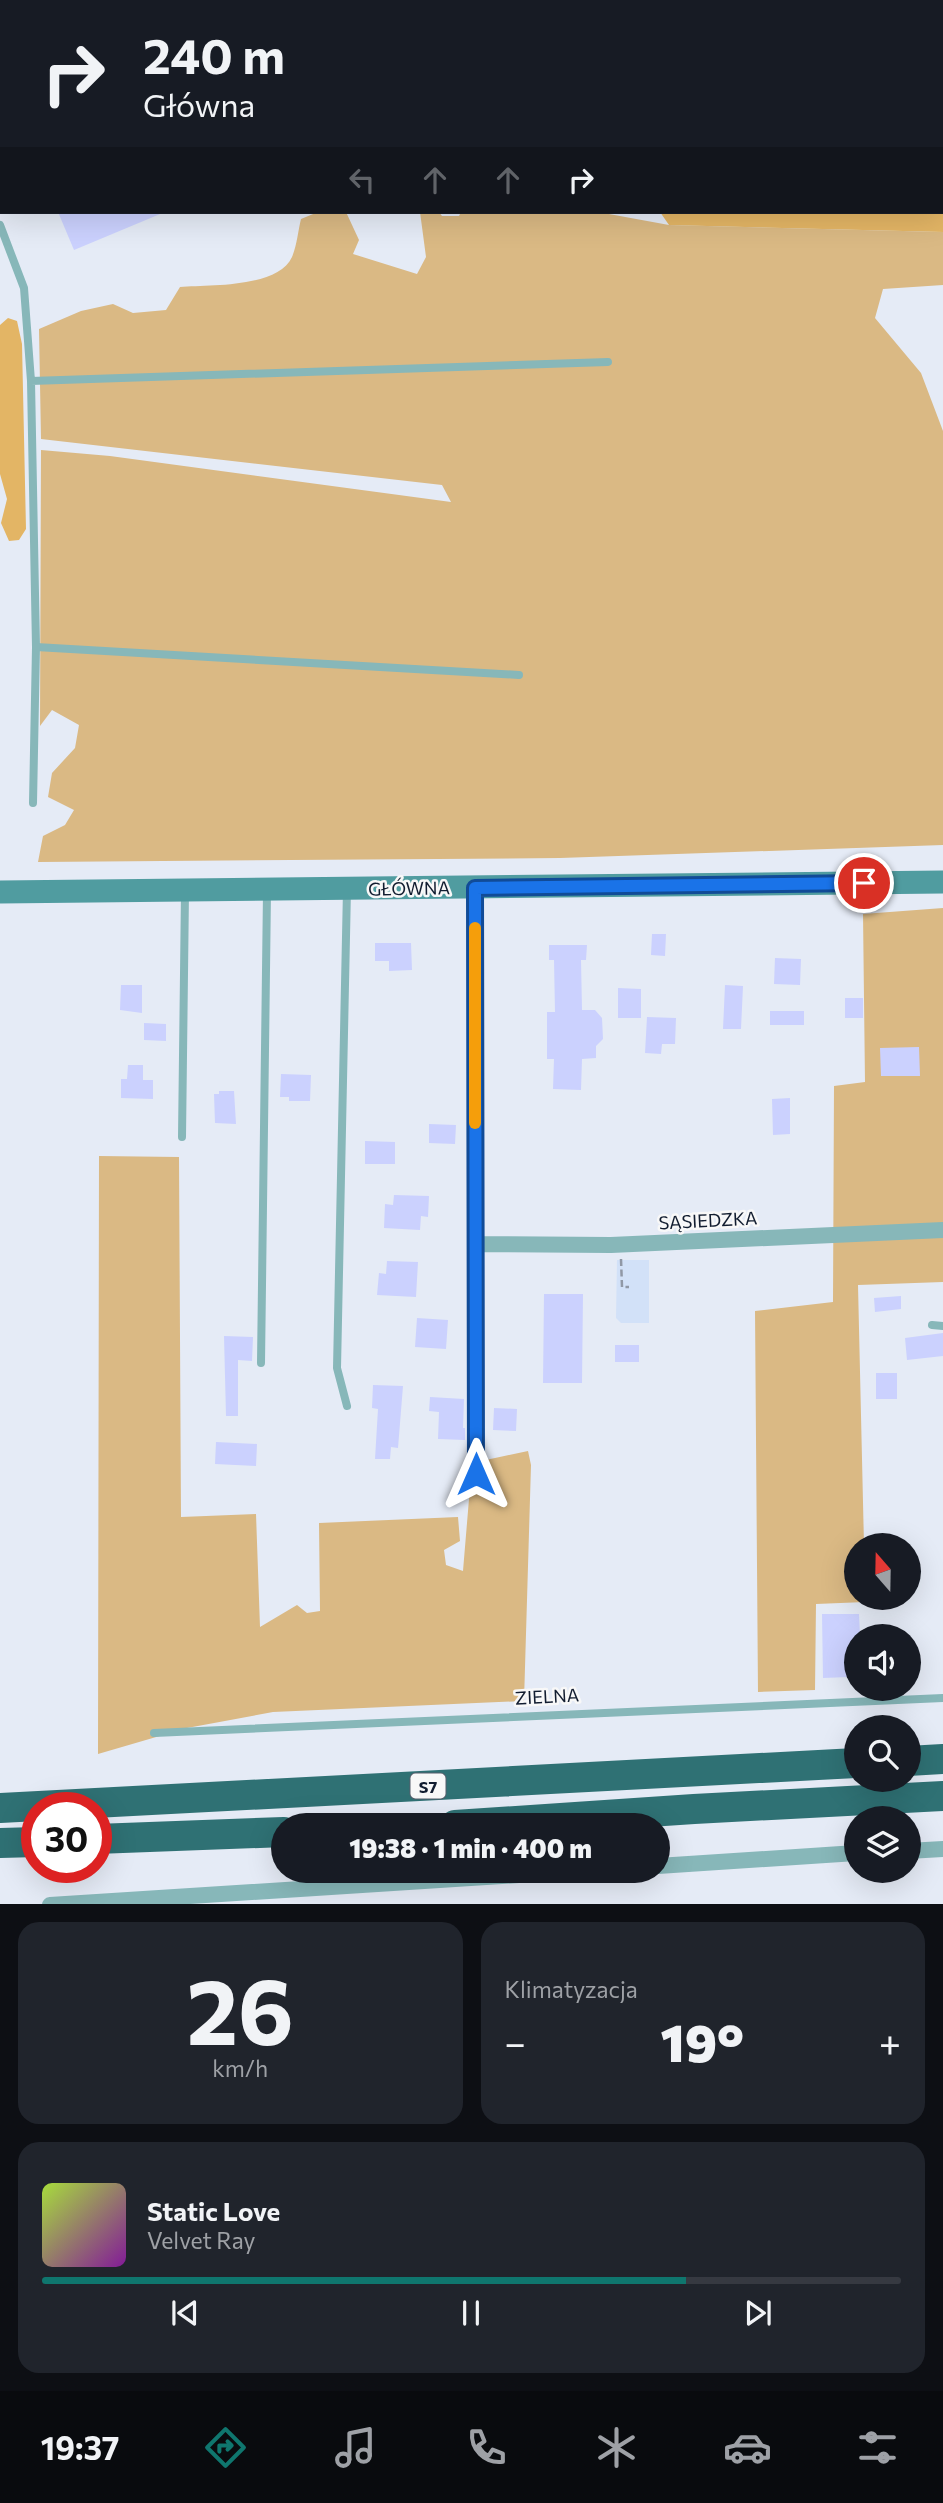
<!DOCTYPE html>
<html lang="pl">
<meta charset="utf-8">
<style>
body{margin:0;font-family:Commissioner,sans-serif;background:#20242c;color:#f1f3f6;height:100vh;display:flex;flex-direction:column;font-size:26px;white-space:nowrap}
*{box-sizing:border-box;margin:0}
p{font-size:23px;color:#9ea1a6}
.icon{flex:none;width:38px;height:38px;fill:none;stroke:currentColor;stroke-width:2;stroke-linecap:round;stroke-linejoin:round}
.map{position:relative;height:1904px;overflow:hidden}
.details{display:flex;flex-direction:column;gap:18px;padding:18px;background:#0d0f14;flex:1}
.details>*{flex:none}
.top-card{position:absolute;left:0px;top:0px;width:943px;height:214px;box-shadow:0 7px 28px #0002;background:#171b24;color:#f1f3f6;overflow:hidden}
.needle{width:46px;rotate:340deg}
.fabs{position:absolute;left:844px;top:1533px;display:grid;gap:14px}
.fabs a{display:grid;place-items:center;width:77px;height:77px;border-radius:50%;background:#171b24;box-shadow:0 7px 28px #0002;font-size:35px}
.speed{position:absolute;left:21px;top:1792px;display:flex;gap:14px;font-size:35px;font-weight:700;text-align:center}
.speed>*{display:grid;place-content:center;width:91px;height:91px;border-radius:50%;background:#171b24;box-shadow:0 7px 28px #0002;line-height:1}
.speed .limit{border:10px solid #d22;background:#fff;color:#111}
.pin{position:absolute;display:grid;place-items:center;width:60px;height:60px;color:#fff;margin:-30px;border:4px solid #fff;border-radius:50%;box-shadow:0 2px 7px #0007}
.me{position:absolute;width:77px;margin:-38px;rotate:0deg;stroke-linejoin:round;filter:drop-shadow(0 0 5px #0008)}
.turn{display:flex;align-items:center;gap:24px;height:147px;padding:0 28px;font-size:32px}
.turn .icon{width:91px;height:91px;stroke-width:2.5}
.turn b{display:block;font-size:49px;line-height:60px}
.lanes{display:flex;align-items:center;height:66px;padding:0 28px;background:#0003;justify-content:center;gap:35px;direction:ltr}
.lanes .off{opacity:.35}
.big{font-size:52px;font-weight:800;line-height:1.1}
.details .tile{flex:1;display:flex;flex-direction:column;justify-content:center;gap:10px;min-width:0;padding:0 24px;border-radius:21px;background:#20242c}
.details .dial{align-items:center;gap:0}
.dial b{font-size:91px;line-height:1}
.song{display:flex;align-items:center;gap:21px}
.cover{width:84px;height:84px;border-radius:10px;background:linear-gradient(135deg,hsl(80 70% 55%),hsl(290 70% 35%))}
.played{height:7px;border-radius:4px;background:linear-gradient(90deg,#0f766e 75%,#363941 75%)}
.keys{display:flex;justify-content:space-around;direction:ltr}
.heat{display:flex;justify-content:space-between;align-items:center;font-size:38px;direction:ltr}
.details .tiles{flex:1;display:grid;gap:18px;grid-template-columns:1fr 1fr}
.tile:last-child{grid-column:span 2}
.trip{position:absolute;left:271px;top:1813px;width:399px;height:70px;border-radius:35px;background:#171b24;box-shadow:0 7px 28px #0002;font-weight:800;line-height:70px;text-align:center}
.menu{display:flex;height:112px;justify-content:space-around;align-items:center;background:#090b0e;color:#9ea1a6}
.menu .icon{width:49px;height:49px}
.menu .on{color:#0f766e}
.menu b{font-size:32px;color:#f1f3f6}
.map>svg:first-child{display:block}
</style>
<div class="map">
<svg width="943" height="1905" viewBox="0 0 943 1905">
<rect width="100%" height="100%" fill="#e5ebf6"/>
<path fill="#d2e1f8" d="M617 1260H649V1323H621L616 1318Z"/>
<path fill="#dab984" d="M318 212H346L359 240 353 254 417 274 426 257 420 212H439L442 216H459L461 212H598L669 225 943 232V285L883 289 875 318 921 373 943 431V845L560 858 38 862 43 836 65 825 74 810 48 797 52 773 75 748 79 725 52 710 40 726 41 450 110 456 451 502 442 485 41 439 39 329 81 311 113 304 133 313 166 310 180 287C209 285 278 288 292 257 297 245 298 231 301 219Z
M943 908V1282L858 1285 864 1545H856V1598H865V1602L816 1604 815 1690 758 1692 755 1311 833 1302 834 1086 865 1082 863 914Z
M99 1156 179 1157 181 1517 256 1514 260 1627 297 1605 307 1613 320 1611 319 1523 458 1517 460 1541 444 1550 446 1565 463 1571 472 1463 528 1451 531 1465 524 1701 273 1712 187 1728 98 1754Z"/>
<path fill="#e3b565" d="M428 0H943V232L669 225 660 212H942V2H424Z
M8 318 17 321 22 344 26 529 19 540 9 541 1 523 7 499 0 474V325Z"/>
<path fill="#cbd1fe" d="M58 212H165L74 250Z
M652 934H666L665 956 651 955Z
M375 943H411L412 970 389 971V961H375Z
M549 945H587L586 960H581L582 1010H595L602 1018 603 1039 596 1046V1058L582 1059 581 1090 553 1089 554 1059H547V1012H555L554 960H549Z
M775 958 801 959 800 985 774 984Z
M121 985H142V1013L120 1010Z
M725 985 743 986 741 1029H723Z
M618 988 641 989V1018H618Z
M845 998H863V1018H845Z
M770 1011H804V1025H770Z
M647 1017 676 1018 675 1044H662L661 1054 645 1053Z
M144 1023 166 1024V1041L144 1040Z
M919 1047 920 1076H881L880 1048Z
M128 1065H143V1080H153V1099L121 1098V1079H127Z
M281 1074 311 1075 310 1101H289V1097H280Z
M219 1091H234L236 1124 215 1123 214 1094H219Z
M790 1098V1134L773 1135 772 1099Z
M429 1124 456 1125 455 1144 429 1143Z
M365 1141 395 1142V1164H365Z
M394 1195 429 1196 428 1217 421 1216 420 1230 384 1228 385 1204 393 1205Z
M387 1261 418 1262 416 1297 377 1295 379 1273 386 1274Z
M544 1294H583L582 1383H543Z
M901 1296V1309L875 1312 874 1298Z
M417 1318 448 1320 446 1349 415 1347Z
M943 1333V1356L907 1360 905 1338Z
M224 1336 253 1337 252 1361 238 1360V1416H226Z
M615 1345H639V1362H615Z
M876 1373H897V1399H876Z
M373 1385 403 1386 398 1448 391 1447 390 1459H375L378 1409 372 1408Z
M430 1397 464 1399 463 1428H465V1440L438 1439 439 1412 429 1411Z
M494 1408 517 1409 516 1431 493 1430Z
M216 1442 257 1444 256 1466 215 1464Z
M822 1614H859L860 1636H856V1647H848L849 1677 823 1678Z"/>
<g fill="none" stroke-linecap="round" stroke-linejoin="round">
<path stroke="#9098a6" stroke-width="2.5" stroke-dasharray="7 3.5" stroke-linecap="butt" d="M621 1259 622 1287H629"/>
<path stroke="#87b7b9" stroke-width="8" d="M276 2 280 0
M0 32 2 34
M0 134 2 133
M0 225 24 288 31 381 608 362
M31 381 36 647 33 803
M36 647 519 675
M182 1137 185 892
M932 1325 943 1326
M261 1363 267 892
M347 1406 337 1368 347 889
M154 1733 943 1698"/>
<path stroke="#87b7b9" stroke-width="16" d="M475 888 476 1474
M475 1244 611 1245 943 1230
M908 1851 943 1849
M658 1866 856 1853
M50 1905 580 1871"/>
<path stroke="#509ca0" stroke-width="23" d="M0 892 943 882"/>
<path stroke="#2f7174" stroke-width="30" d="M908 1761 943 1759
M0 1808 856 1763
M455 1825 694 1809 943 1796
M96 1839 284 1832
M0 1843 37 1842"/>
</g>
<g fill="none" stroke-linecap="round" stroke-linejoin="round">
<g stroke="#114b97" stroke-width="18">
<path id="route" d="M476 1474 475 888 864 883"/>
</g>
<use href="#route" stroke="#1a73e8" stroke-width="12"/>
<path stroke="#f59e0b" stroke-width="12" d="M475 928V1123"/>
</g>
<g text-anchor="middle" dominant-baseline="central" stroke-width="5" stroke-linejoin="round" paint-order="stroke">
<rect fill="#f8f8f8" stroke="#575f6c" stroke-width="2" x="410.5" y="1773.5" width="35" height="25" rx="5"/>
<g font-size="16" font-weight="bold" fill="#121d30">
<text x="428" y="1786">S7</text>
</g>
<g font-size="18" fill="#121d30" stroke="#f8f8f8">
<text transform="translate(409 888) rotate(-1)">GŁÓWNA</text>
<text transform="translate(708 1220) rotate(-3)">SĄSIEDZKA</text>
<text transform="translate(547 1696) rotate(-3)">ZIELNA</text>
</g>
</g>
</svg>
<div class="fabs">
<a><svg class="needle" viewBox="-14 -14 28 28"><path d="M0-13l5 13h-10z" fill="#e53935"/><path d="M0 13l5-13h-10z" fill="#9ea1a6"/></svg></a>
<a><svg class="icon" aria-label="sound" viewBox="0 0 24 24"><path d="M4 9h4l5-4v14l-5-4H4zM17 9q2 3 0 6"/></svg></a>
<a><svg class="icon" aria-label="search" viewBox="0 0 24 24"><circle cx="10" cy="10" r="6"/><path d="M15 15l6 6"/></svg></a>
<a><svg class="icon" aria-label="layers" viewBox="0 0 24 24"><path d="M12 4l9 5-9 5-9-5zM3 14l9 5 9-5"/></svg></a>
</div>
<div class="speed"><div class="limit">30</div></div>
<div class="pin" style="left:864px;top:883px;background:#d93025"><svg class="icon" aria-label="arrive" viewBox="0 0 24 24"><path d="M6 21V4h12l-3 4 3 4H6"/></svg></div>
<svg class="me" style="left:476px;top:1474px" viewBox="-20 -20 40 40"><path d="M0-17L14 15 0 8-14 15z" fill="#1a73e8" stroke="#fff" stroke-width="4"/></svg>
<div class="trip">19:38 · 1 min · 400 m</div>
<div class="top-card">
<div class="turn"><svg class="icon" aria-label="right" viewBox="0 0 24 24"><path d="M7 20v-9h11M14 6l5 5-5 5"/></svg><div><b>240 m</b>Główna</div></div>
<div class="lanes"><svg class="icon off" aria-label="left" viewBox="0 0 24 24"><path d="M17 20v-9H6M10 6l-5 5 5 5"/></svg><svg class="icon off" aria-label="ahead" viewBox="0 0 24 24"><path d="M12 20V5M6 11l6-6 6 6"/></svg><svg class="icon off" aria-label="ahead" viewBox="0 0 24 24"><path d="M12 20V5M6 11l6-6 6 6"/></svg><svg class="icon" aria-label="right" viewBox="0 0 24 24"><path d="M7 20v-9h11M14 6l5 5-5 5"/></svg></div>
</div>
</div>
<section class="details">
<div class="tiles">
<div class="tile dial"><b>26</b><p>km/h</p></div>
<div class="tile"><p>Klimatyzacja</p>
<div class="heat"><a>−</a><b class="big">19°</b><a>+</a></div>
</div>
<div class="tile">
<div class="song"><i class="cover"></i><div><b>Static Love</b><p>Velvet Ray</p></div></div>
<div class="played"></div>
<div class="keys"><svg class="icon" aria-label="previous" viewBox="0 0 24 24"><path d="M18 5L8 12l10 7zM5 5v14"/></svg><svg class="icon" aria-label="pause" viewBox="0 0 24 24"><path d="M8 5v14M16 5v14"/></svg><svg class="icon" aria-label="next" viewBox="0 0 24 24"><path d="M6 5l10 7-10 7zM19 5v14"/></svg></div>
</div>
</div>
</section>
<nav class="menu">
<b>19:37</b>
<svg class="icon on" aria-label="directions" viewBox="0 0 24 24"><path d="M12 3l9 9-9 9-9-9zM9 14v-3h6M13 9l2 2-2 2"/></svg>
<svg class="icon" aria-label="music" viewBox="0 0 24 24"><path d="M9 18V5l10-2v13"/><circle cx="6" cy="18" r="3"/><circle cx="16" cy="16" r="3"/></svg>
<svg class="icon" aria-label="phone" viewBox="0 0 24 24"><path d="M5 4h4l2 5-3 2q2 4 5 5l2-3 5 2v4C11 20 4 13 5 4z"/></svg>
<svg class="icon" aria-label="climate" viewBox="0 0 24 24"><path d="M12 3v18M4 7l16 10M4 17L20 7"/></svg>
<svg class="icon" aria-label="car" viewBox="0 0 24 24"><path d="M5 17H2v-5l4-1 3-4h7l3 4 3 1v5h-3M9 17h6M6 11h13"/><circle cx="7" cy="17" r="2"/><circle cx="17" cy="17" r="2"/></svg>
<svg class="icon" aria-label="filters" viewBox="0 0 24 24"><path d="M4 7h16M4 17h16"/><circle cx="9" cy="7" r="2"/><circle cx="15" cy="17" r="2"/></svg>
</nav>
